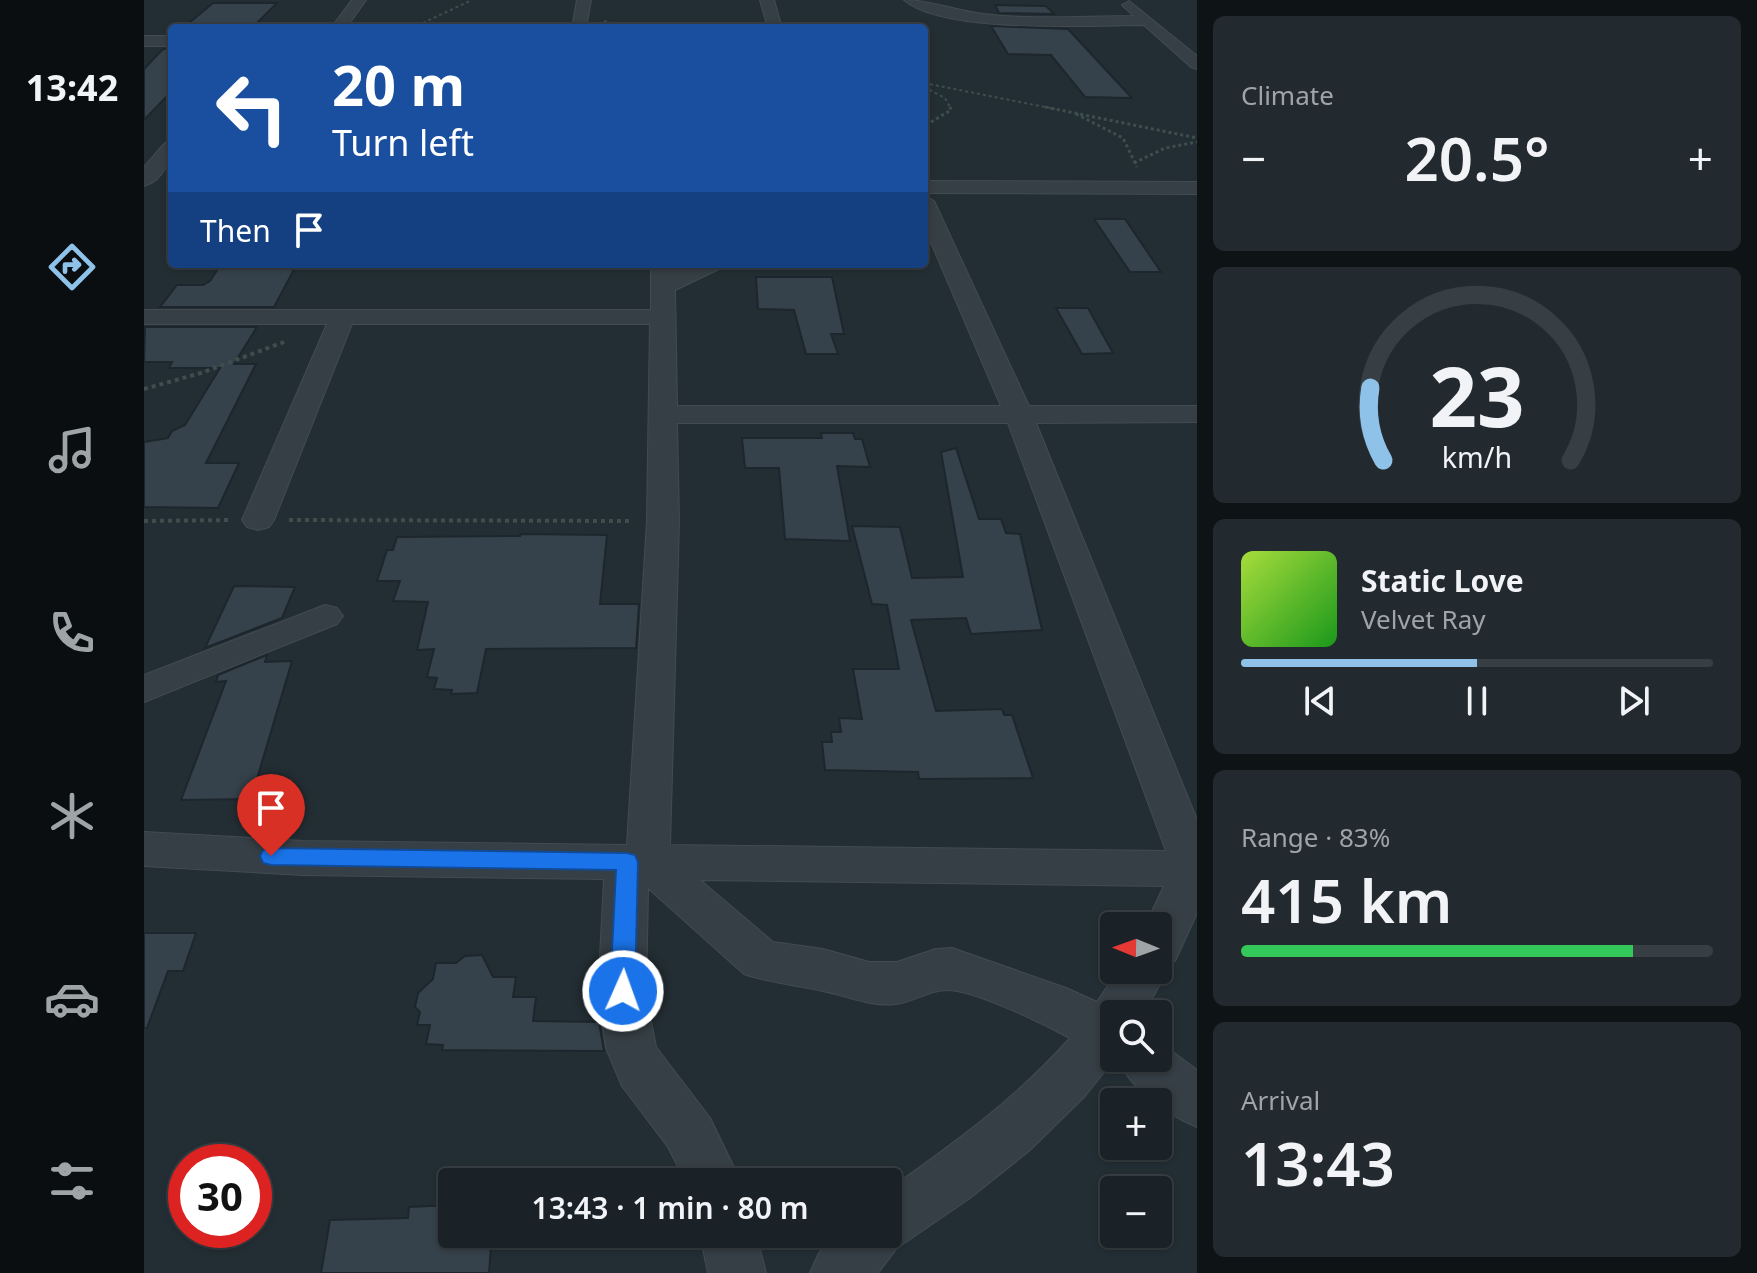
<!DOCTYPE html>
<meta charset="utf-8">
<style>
body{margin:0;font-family:"Noto Sans",sans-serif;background:#232a2f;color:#f1f3f6;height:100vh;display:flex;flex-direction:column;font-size:30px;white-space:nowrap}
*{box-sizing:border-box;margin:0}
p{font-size:26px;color:#9fa4a7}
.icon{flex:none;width:44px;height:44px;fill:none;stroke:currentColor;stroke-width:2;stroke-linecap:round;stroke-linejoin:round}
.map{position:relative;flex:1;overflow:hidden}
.side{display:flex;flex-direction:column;gap:16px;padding:16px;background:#0e1315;width:560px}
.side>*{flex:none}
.banner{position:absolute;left:24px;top:24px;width:760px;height:244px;border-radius:8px;box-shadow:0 2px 6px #0004,0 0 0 2px #383f44;background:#1a4fa0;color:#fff;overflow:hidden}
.needle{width:52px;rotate:271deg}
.controls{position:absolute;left:956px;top:912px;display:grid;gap:16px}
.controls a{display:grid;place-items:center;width:72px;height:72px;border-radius:8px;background:#1a2227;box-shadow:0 2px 6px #0004,0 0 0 2px #383f44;font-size:40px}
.speed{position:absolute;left:24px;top:1144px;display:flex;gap:16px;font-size:40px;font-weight:700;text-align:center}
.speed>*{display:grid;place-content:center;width:104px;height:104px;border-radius:50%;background:#1a2227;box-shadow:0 2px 6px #0004,0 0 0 2px #383f44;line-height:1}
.speed .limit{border:12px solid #d22;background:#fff;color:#111}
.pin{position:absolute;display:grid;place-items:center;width:68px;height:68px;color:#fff;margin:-82px -34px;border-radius:50% 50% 50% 0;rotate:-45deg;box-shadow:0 0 8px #0007}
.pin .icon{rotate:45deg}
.me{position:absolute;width:88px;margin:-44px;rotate:2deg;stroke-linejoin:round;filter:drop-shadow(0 0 6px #0008)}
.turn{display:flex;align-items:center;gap:28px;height:168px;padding:0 32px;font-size:36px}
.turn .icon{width:104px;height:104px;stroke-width:2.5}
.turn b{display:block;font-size:56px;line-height:68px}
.then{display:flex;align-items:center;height:76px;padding:0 32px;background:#0003;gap:16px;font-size:30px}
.big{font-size:60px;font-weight:600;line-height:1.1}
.side .card{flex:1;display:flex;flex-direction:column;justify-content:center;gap:12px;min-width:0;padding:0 28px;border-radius:12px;background:#232a2f}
.side .dial{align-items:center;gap:0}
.dial svg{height:208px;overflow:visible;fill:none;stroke:#383f44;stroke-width:7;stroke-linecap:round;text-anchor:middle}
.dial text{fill:#f1f3f6;stroke:none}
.song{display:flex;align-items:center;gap:24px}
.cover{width:96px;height:96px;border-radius:12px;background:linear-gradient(135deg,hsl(80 70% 55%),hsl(120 70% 35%))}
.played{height:8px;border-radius:4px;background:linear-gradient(90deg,#8fc2e9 50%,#383f44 50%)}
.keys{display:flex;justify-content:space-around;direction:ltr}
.heat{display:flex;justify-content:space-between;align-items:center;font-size:44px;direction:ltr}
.charge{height:12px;border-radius:6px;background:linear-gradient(90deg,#34c759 83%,#383f44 0)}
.trip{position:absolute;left:294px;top:1168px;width:464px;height:80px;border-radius:8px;background:#1a2227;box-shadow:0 2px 6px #0004,0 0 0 2px #383f44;font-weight:600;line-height:80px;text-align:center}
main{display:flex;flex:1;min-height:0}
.dock{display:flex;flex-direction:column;width:144px;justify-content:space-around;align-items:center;background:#0a0e10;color:#9fa4a7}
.dock .icon{width:56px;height:56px}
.dock .current{color:#8fc2e9}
.dock b{font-size:36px;color:#f1f3f6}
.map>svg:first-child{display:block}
</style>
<main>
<nav class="dock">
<b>13:42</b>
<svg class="icon current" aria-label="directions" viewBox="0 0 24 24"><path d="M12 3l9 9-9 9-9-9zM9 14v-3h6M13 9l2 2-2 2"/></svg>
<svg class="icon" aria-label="music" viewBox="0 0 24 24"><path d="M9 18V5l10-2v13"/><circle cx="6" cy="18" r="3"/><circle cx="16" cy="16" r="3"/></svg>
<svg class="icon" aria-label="phone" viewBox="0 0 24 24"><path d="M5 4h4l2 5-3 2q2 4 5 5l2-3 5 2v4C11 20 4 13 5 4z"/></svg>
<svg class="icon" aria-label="climate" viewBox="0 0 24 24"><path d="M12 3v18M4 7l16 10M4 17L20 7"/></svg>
<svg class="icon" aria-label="car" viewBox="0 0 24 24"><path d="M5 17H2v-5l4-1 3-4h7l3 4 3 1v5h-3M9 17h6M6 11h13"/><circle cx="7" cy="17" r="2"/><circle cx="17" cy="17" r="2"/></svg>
<svg class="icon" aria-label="filters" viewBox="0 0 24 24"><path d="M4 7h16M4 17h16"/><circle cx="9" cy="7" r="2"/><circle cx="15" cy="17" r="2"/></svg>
</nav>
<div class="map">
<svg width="1053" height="1273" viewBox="0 0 1053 1273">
<rect width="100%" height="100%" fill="#232e34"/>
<path fill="#36424b" stroke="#1d262c" stroke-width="2" d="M69 3H133L108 28H39Z
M851 5 902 6 910 14 855 13Z
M847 26 924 29 988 98 941 97 907 55 864 54Z
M19 49H28V91L0 120V69Z
M950 219H981L1017 272H986Z
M77 264H153L130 307H16L33 285H59L66 281Z
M612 277H688L700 334H687L694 354H662L650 310 614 309Z
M912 308H944L969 353 938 354Z
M1 327H113L90 364H112L62 463H95L74 508 0 507V442L24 438 28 431 41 425 76 368H25L28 362H0Z
M677 433H709L711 439H718L726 467 693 466 706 541 641 539 635 468H601L598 438H678Z
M812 448 835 519H857L862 533 876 534 898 630 827 634 822 618 767 620 792 711 858 709 860 715H868L889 778 775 779 774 772 681 770 678 742H688L687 732H697L695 718 718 719 709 669H755L743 605 728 604 708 526 756 527 768 578 819 577 797 452Z
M376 534 463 535 456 604H495L492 648 342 649 333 693 307 694 308 690 290 689 293 678 283 677 290 649 273 650 284 602 249 601 256 581H233L243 550H249L253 537 376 536Z
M90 586 151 587 138 618 61 648Z
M123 655 121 662 148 661 107 799 37 800 82 681 72 682 74 675Z
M0 933H52L39 971H24L3 1028H0Z
M338 955 349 977H372L369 997H392L389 1021 455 1022 460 1051 298 1050 299 1045 282 1044 286 1025H273L276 1012 271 1007 274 993 289 979 292 963H312L321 956Z
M308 1205V1234H348L345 1273H177L186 1220 264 1218 265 1207Z"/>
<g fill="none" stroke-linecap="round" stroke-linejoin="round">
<g stroke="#424b52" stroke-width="2">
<path id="minor" d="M208 0H222L202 28H187Z
M433 0H447L442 28H428Z
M616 0H630L638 28H624Z
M760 0C787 0 812 11 839 14 888 20 940 16 990 16L978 5 985 1 1053 56V69L1047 67 1000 25C945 25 799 34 760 0Z
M0 36H28V46H0Z
M28 141C28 159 19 181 0 186V167L21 143Z
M780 181 1053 182V194L780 193Z
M780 195 790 201 885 406H1053V422L892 423 1053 820V913L1031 961 1021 964 1024 970 999 1014H970L971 1058 941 1096 886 1150 826 1198 753 1248 734 1273H666L675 1253 692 1234H744V1190C809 1144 873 1098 926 1038 900 1024 832 991 805 990 786 989 770 1002 752 1004 726 1007 704 996 679 991 653 985 626 983 600 974L504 888 502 996 512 1047 566 1118 597 1182H542L524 1147 478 1086 462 1048 454 996 460 879 159 875 0 866V832L159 841 483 845 503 521 506 324H208L130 520 125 527 114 530 103 527 98 520 183 324H0V310H507V264H531V270L546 264H579L575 269 531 290 533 406H857L780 226ZM533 423H864L1022 851 526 845 535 521ZM556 880 1020 886 1001 926H1014V970H974L953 1002 922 988 808 948 792 949 753 962H725L679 949 629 942Z
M181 605 193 608 199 616 193 624 0 702V675Z
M1014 1041 1053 1070V1127C1023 1115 986 1088 973 1058H1014Z
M556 1234H612L622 1273H564Z"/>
</g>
<path stroke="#3d4e4c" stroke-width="2" stroke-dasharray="3 3" stroke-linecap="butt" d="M460 21 490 28
M268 28 328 0
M752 28 771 24
M780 83 911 109
M780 87 801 98 807 109"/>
<path stroke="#3d4e4c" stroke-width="3" stroke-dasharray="3 3" stroke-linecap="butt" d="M901 107 1053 138
M932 114 979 138 993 167
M787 122 807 110 806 107
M990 163 1021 148 1053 142"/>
<path stroke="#3d4e4c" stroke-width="4" stroke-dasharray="4 4" stroke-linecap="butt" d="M0 389 57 373 140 342
M145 520 487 521
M0 521 87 520"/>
<use href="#minor" fill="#363f45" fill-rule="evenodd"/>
</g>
<path fill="#1a73e8" stroke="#114b97" stroke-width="2" d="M127 848 483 853 491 855 494 862 491 991 487 998 479 1001 470 998 466 991 472 870 127 865 119 863 116 856 119 850Z"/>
</svg>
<div class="controls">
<a><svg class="needle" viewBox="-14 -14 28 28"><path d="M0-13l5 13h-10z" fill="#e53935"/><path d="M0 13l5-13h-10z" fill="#9fa4a7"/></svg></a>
<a><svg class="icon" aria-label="search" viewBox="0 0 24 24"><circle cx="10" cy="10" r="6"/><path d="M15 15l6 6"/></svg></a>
<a>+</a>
<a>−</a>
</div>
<div class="speed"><div class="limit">30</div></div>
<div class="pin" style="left:127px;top:856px;background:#d93025"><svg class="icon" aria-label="arrive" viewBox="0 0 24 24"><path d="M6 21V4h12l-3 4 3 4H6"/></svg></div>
<svg class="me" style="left:479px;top:991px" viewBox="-20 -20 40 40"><circle r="17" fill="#1a73e8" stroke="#fff" stroke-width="3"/><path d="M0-11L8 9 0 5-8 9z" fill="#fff"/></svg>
<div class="trip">13:43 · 1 min · 80 m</div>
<div class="banner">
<div class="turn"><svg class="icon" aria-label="left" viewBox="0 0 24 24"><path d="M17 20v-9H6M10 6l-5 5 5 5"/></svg><div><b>20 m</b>Turn left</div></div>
<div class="then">Then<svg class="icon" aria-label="arrive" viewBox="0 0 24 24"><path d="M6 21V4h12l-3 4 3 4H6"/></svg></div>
</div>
</div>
<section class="side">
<div class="card"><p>Climate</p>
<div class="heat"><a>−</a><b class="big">20.5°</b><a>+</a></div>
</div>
<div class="card dial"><svg viewBox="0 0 100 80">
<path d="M14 69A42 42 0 1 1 86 69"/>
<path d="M14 69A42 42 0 0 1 9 41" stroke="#8fc2e9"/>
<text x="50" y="56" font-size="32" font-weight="700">23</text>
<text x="50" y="72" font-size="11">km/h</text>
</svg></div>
<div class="card">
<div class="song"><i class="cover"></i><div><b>Static Love</b><p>Velvet Ray</p></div></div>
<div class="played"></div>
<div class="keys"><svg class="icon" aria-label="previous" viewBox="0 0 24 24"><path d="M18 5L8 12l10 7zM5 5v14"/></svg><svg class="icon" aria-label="pause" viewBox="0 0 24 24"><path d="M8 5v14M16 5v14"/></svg><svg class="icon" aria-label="next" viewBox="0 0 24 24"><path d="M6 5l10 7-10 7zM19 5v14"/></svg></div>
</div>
<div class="card"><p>Range · 83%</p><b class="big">415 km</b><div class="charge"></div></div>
<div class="card"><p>Arrival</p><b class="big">13:43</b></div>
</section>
</main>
